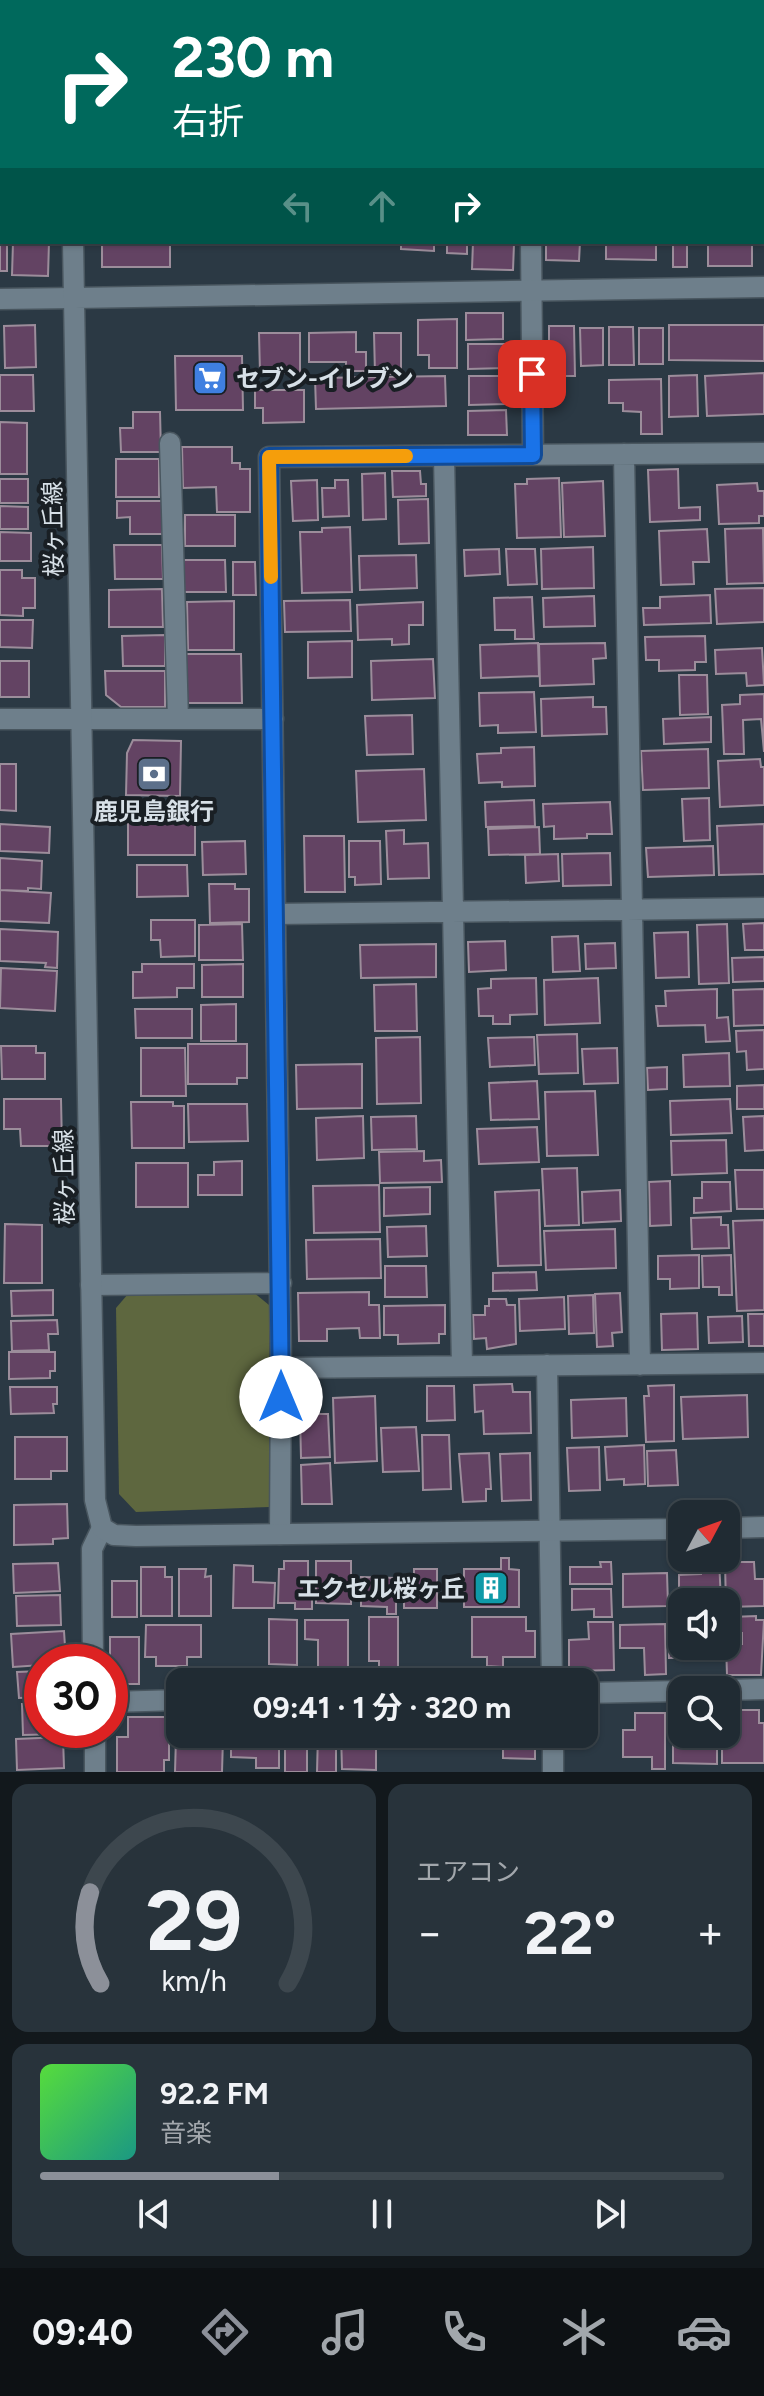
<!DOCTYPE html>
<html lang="ja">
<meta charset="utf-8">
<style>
body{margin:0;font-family:Figtree,"Noto Sans JP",sans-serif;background:#28333b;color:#f1f3f6;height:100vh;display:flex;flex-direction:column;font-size:30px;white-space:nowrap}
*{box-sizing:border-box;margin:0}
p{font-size:26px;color:#a2a7ac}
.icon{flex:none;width:44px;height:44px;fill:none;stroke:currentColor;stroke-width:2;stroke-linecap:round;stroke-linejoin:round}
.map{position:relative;height:1772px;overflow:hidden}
.drawer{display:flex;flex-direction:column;gap:12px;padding:12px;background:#12181c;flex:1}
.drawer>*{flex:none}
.guide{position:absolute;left:0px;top:0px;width:764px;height:244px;box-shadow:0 2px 6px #0004,0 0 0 2px #3d474e;background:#00695c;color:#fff;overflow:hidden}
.needle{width:52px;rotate:49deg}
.fabs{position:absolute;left:668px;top:1500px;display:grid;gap:16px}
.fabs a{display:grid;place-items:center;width:72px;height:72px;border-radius:16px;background:#202b33;box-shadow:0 2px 6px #0004,0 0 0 2px #3d474e;font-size:40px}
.speed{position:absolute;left:24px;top:1644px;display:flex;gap:16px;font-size:40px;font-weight:700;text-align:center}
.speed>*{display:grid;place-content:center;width:104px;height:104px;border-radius:50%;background:#202b33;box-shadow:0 2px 6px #0004,0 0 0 2px #3d474e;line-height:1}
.speed .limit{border:12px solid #d22;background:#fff;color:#111}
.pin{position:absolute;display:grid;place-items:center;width:68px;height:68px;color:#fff;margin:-34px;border-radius:16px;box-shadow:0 4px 12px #0006}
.me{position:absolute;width:88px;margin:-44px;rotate:0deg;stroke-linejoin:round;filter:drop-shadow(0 0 6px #0008)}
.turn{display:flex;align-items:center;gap:28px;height:168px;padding:0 40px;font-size:36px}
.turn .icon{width:104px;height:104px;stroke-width:2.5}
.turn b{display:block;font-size:56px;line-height:68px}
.lanes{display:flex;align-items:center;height:76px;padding:0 40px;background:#0003;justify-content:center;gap:40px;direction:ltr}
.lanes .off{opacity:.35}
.big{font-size:60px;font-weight:700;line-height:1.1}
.drawer .tile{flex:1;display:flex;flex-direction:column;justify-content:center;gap:12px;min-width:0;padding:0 28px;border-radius:16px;background:#28333b}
.drawer .dial{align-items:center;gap:0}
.dial svg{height:208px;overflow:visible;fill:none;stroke:#3d474e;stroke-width:7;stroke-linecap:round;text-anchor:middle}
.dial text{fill:#f1f3f6;stroke:none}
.song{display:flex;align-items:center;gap:24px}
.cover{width:96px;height:96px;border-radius:12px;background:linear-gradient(135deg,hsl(110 70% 55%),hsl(170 70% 35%))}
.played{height:8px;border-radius:4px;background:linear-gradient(90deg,#8c9099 35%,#3d474e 35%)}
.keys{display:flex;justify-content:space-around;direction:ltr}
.heat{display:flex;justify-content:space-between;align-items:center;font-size:44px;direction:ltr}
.drawer .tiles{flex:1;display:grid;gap:12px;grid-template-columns:1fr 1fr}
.tile:last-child{grid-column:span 2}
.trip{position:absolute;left:166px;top:1668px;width:432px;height:80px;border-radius:16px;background:#202b33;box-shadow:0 2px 6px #0004,0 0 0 2px #3d474e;font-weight:700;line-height:80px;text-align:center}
.tab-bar{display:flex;height:128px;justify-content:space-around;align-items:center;background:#0d1114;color:#a2a7ac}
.tab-bar .icon{width:56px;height:56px}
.tab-bar .selected{color:#8c9099}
.tab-bar b{font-size:36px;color:#f1f3f6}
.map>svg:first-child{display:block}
</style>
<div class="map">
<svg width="764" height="1772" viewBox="0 0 764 1772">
<rect width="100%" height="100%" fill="#2b3944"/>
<path fill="#5e673f" d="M253 1292 269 1305 270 1507 136 1512 119 1494 116 1308 128 1294Z"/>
<path fill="#634363" stroke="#9c8d9b" stroke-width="2" d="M112 0H169L112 2Z
M687 0H744V2H687Z
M0 145H2L0 236Z
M0 240 7 242V271H0Z
M13 242H49L48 276 12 275Z
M102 242H170V267H102Z
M401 242H434V251L401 249Z
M447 242H467V254L447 253Z
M473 242 514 244 513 270 472 269Z
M546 242H580L579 261 546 260Z
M606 242H656V260L606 259Z
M708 242H752V266H708Z
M673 243H687V267H673Z
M466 313H503V339L466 340Z
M457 319V368H429V355H418V320Z
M35 325 36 367 5 368 4 326Z
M669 325H764V361L669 360Z
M549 326H574L575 376H549Z
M609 327H633L634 365H609Z
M580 328H603V365L581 366Z
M639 328H663V364H639Z
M356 332V352H366V371H346V362H309V333Z
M259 333H300V373H260Z
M374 333H401V374H375Z
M468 344H506V368L468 369Z
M175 356H242L243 410H176Z
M764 373V414L707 416 705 376Z
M0 375H33L34 411H0Z
M697 375 698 416 669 417V376Z
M445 376 446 406 316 409 315 378Z
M469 376H505L506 404 469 405Z
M661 379 662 434H641V412L623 411V403H609V380Z
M255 390H304V422L263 423V408H255Z
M506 410 507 435H468V411Z
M133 412H160L161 452H121L120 428H133Z
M0 422 27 423V474H0Z
M182 447H232V463H240V469H250V512H217L216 487 183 488Z
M116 459H159V497H116Z
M678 469 679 508 700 507V520L650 522 648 470Z
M392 471H420L421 484H426V496L393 497Z
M385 473 386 519 363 520 362 474Z
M559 478 561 537 517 538 515 484H527V479Z
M0 479H28V503H0Z
M317 480 318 520 293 521 291 481Z
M335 480H348L349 516 323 517 322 488H335Z
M603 481 605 536 564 537 562 483Z
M757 483 758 491H764V516H759V523L719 524 717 485Z
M428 499 429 543 399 544 398 500Z
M117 501H162V534H130V517L117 518Z
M0 506 28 507V529H0Z
M185 515H235V546H185Z
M350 527 352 592 302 593 300 532H322V528Z
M763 528 764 583 727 584 725 529Z
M707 529 709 562H693L694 584 661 585 659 531Z
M0 532 31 533V561H0Z
M114 545H162L163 579H115Z
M593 547 594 588 542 589 541 549Z
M499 549 500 574 465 576 464 550Z
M506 549H535L537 584 508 585Z
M416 555 417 588 360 590 359 556Z
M184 560H225L226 592H184Z
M233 562H255L256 595H233Z
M0 570H22V578H35V608H23V616L0 615Z
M764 588V622L717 624 715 589Z
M162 589 163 627H109V590Z
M710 595 711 623 644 625 643 608H660V597Z
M594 596 595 626 544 627 543 598Z
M532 597 534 639H515V630H495L494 598Z
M350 600 351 631 285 632 284 601Z
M234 601V650H188L187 602Z
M423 602V625H409V644L392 645V639L358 640 357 605Z
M0 620H33L32 648 0 647Z
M165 635V666H123L122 636Z
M705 636 706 662H695V670L659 671V660H646L645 637Z
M352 641V677L308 678V642Z
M538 643 539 676 481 678 480 645Z
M605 643 606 658 593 659 594 684 540 686 539 644Z
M762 648 764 685 747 686 746 673 716 674 715 650Z
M186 654H241L242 703H186Z
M433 659 435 698 372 700 371 661Z
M0 661H29V697H0Z
M105 671H165V707H121L106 695Z
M679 675H707L708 714 680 715Z
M534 692 536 732 498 733V725L480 726 479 693Z
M764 694V752L761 719 743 720 744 754H724L722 705 740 704V695Z
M593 697V707H606L607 734 542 736 541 699Z
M412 715 413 754 367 755 365 716Z
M711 717V742L664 744 663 719Z
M133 740 181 741 180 796 126 795 127 753Z
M534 747 535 786 502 787V782L479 783 477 754 501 753V748Z
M708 749 709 788 643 790 641 751Z
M760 759 761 767H764V805L720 807 718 761Z
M0 764H16V811L0 810Z
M424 769 426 820 358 822 356 771Z
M709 798 710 840 684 841 682 799Z
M534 800 535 826 486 827 485 802Z
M610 802 612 834H587V838L554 839V826L544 827 543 804Z
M128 813H195V855H128Z
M0 824 50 827 49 853 0 851Z
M764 824V874L719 875 717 826Z
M539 827 540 854 489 855 488 829Z
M404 830V844L428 843 429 878 388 879 386 831Z
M304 836H344L345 892H305Z
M245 841 246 874 203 875 202 842Z
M349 841H380L381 884 355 885V877H349Z
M713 846 714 875 648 877 646 848Z
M610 853 611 885 563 886 562 854Z
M558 854 559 881 526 883 525 855Z
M0 858 42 861 41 889 28 888V891L0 890Z
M137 865H187L188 896 137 897Z
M209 884H235V889H249V922L210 923Z
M0 890 51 893 49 923 0 921Z
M151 920H195V956L161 957 160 940H151Z
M764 923V950H745L743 924Z
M242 924 243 960H199V925Z
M727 924 729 983 699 984 697 925Z
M0 929 58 932 57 968 45 967 46 963 0 961Z
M688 932 689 977 656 978 654 933Z
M578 936 580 971 553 972 552 937Z
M505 941 506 970 469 972 468 942Z
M615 943 616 968 586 969 585 944Z
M436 944V977L361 978 360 945Z
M764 957V981L733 982 732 958Z
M142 964H194V988H177V997L133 998V972H142Z
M243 964V997H202V965Z
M1 968 57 971 55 1011 0 1008Z
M536 978 537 1014 510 1015V1024H493V1016H479L478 989 491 988V979Z
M598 978 600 1023 545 1025 544 980Z
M416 984 417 1031H375L374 985Z
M717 989V1018L728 1017 730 1041 706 1042 705 1025 658 1026 656 1006H666L665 991Z
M764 989V1025L734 1026 733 990Z
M236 1004V1041H201V1005Z
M135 1009H192V1038H136Z
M764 1030V1069L747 1070 746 1051 737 1052 736 1031Z
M577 1034 578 1073 539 1074 537 1035Z
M420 1037 421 1103 377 1104 376 1038Z
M534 1037 535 1065 490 1067 488 1038Z
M188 1044H247V1078H237V1084H188Z
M1 1046H36V1053H45V1079H2Z
M141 1048H185L186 1096H141Z
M617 1048 618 1083 584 1084 582 1049Z
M729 1053 730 1086 684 1087 683 1055Z
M362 1064V1108L297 1109 296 1065Z
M667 1067V1089L648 1090 647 1068Z
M537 1081 539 1119 491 1120 489 1083Z
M764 1085V1109H737V1086Z
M595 1091 598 1155 547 1156 545 1092Z
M4 1099H61L62 1146H21L20 1129H4Z
M730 1099 732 1133 671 1135 670 1101Z
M131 1102H173V1106H184V1148H132Z
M188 1104H247L248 1141 189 1142Z
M363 1116 364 1158 317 1160 316 1118Z
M416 1116 417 1149 372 1150 371 1117Z
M764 1116V1150L745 1151 743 1117Z
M537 1127 539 1162 479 1164 477 1129Z
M726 1140 727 1173 672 1175 671 1141Z
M424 1151V1161L441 1160 442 1182 380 1183 379 1152Z
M242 1161V1195H198V1175H214V1162Z
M136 1163H188V1207H136Z
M577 1168 579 1225 545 1226 542 1169Z
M735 1170H764V1209H737Z
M670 1181 671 1225 650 1226 649 1182Z
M702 1182H730L731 1211 694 1213V1198H702Z
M379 1185 380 1232 314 1233 313 1186Z
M430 1187V1214L384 1216V1188Z
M539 1190 541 1265 498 1266 495 1192Z
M620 1190 621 1221 583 1223 582 1192Z
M721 1217V1225H728L729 1248 692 1249 691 1218Z
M764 1220V1310L737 1311 733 1221Z
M5 1224 42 1225V1283H4Z
M426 1226 427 1256 388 1257 387 1227Z
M615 1229 616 1268 546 1270 544 1231Z
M380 1239 381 1278 307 1279 306 1240Z
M699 1255V1288L670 1289V1279H658V1256Z
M731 1255 732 1295H719V1287H703L702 1256Z
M385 1266H426L427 1297H385Z
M536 1272 537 1290 493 1291V1273Z
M53 1290V1315L12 1316 11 1291Z
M369 1292V1305H379L380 1338H360L359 1328 327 1329V1341H299L298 1293Z
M620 1293 622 1332 612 1333 613 1346 597 1347 595 1294Z
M593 1295 594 1333 569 1334 568 1296Z
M564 1297 565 1329 520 1331 519 1299Z
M489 1299H506L507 1305H515L516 1344 487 1349 486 1338 474 1339 473 1315H485V1306H489Z
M445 1305V1334H439V1343L398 1344V1335H384V1306Z
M697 1313 698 1349 662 1350 661 1314Z
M748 1314H764V1346H749Z
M742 1316 743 1342 709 1343 708 1317Z
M57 1320 58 1334H48L49 1350 12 1351 11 1321Z
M9 1352H55V1371H50V1378L9 1379Z
M512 1384 513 1392H530L531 1433 484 1434 483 1411 475 1412 474 1385Z
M674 1385V1441L646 1442 644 1396H649L648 1386Z
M427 1386H454L455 1420 427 1421Z
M10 1387H57V1404H53L54 1413 11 1414Z
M747 1395 748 1437 683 1439 681 1397Z
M375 1396 377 1461 335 1463 333 1398Z
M626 1398 627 1436 572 1438 571 1400Z
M300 1414H328L330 1457 301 1458Z
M416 1427 419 1471 383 1472 381 1428Z
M422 1435H449L451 1489 423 1490Z
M15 1437H67V1471H51V1479H15Z
M644 1445 645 1484 624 1485V1479L607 1480 605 1447Z
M599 1447 600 1490 569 1491 567 1448Z
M676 1450 678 1485 648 1486 647 1451Z
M489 1453 491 1489H486V1501L463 1502 459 1454Z
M530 1453 531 1500 502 1501 500 1454Z
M330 1463 332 1504H302L301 1465Z
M67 1504 68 1538 53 1539V1544L14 1545V1505Z
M501 1558H509V1569L519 1570V1607H464V1569H501Z
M719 1559 721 1602H682V1606H679V1575L701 1574V1560Z
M284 1561H308V1579H312V1609H295V1603H278L279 1569H284Z
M316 1561H351V1604L316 1603Z
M600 1562H611L612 1584H570V1567H601Z
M725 1562H754L755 1579H764V1606L726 1607Z
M58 1563 60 1591 14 1593 13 1564Z
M234 1565 253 1566V1582L275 1583 274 1608H233Z
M141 1567H165V1577H172V1616H141Z
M179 1569H206L205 1577 211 1576V1616H179Z
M414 1569H437V1608H404V1577H414Z
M667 1573 668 1606 623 1607V1574Z
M361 1577 396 1578V1614H387V1607L361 1606Z
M112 1581H137V1617H112Z
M572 1589H611L612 1617H594V1609L572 1610Z
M60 1595 61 1625 17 1626 16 1596Z
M756 1616V1620H764L761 1675H727L726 1644H742V1633H731V1617Z
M369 1617H398V1676H379V1661H369Z
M472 1617H526V1631H535V1657H503V1667L487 1666V1657H472Z
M269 1619 297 1620V1665L269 1664Z
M668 1619H682V1646H718V1657L669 1658Z
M305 1620H348V1672H341V1676H318V1640L305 1639Z
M588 1622H613L614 1670 569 1671V1640L589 1639Z
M665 1624 666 1674 645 1675 644 1648H620V1625Z
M146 1625H201V1657H187V1666H156V1657H145Z
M64 1631 66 1662H42V1665L13 1667 11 1634Z
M110 1637H139V1684H122V1673H110Z
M42 1671V1697L19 1698 17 1672Z
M22 1704H42V1730H61V1734L23 1735Z
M726 1710H759V1723H764V1763H722V1734H726Z
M635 1713H665V1769H652V1757H623V1730H635Z
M128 1717H169V1760H164V1772H117V1737H128Z
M673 1723H682V1734H717V1764L673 1763Z
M231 1734H279V1768H256V1758L231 1757Z
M285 1734H307V1772H285Z
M318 1734H336V1772H317Z
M341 1734H376V1770L342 1769Z
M503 1734H535V1759L503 1758Z
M63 1737 64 1768 17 1770 16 1739Z
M176 1737 223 1738 222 1772H175Z"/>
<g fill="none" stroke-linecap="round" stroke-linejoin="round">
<g stroke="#49565f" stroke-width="23">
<path id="minor" d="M236 0V2
M381 0V2
M528 0V2
M672 0V2
M762 124H764
M531 242 533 455
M0 299 74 298
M170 443 178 719
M764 453 269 457 281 1368 764 1363
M624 454 640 1365
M444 456 462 1366
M82 719H273
M275 914 764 908
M91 1285 281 1283
M547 1365 552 1682
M280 1534 281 1368
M93 1662 92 1549 102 1528
M726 1690 764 1689
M584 1693 682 1691
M110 1702 180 1700
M95 1730V1772
M553 1734V1772"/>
</g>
<g stroke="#49565f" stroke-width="23">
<path id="tertiary" d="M71 0V2
M73 242 95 1500 102 1528 114 1535 136 1536 682 1529
M74 298 764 287
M0 719H82
M726 1528 764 1527"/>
</g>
<use href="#minor" stroke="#6e7f8b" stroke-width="20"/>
<use href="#tertiary" stroke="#6e7f8b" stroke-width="20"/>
</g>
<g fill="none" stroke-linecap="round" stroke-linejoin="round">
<g stroke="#114b97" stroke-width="20">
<path id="route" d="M281 1397 269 457 533 455 532 374"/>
</g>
<use href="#route" stroke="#1a73e8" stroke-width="14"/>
<path stroke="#f59e0b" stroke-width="14" d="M271 577 269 457 406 456"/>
</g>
<defs>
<g id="supermarket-square" transform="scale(1.8)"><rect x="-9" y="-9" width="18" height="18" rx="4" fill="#3f7fe0" stroke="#191f24"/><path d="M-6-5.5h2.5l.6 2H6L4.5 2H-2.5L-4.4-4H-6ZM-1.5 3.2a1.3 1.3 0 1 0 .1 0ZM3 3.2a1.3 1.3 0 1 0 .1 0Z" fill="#fff"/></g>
<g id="bank-square" transform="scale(1.8)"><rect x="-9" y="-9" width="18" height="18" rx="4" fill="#5c6f8a" stroke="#191f24"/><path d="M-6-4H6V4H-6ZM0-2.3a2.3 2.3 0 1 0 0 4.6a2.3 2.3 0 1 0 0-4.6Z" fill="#fff"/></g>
<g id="building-square" transform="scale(1.8)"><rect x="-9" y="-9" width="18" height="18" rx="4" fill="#0f9aa8" stroke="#191f24"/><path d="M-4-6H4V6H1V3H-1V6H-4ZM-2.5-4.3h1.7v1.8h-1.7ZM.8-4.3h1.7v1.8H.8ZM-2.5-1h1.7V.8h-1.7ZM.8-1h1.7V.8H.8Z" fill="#fff"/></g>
</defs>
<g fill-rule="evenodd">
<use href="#supermarket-square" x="210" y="378"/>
<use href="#bank-square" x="154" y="774"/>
<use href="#building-square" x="491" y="1588"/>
</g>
<g text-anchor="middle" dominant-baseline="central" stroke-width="8" stroke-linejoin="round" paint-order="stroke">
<g font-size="24" font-weight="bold" fill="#d7e0e7" stroke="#191f24" text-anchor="start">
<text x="236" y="378">セブン-イレブン</text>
<text x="154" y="811" text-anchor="middle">鹿児島銀行</text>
<text x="465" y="1588" text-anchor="end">エクセル桜ヶ丘</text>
</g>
<g font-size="24" fill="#d7e0e7" stroke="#191f24">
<text transform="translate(53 529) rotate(-91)">桜ヶ丘線</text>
<text transform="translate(64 1177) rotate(-91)">桜ヶ丘線</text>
</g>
</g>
</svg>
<div class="fabs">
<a><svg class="needle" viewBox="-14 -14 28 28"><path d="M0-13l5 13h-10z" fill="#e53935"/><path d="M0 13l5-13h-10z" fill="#a2a7ac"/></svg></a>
<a><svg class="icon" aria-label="sound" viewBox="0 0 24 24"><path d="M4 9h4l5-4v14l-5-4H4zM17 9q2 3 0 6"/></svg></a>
<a><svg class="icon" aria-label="search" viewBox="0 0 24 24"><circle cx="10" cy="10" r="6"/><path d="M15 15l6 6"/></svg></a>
</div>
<div class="speed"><div class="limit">30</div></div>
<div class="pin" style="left:532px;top:374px;background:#d93025"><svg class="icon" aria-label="arrive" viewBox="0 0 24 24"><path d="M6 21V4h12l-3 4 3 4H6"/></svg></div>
<svg class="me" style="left:281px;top:1397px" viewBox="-20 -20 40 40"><circle r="19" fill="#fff"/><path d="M0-13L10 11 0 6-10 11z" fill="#1a73e8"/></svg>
<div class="trip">09:41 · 1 分 · 320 m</div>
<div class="guide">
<div class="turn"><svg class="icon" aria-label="right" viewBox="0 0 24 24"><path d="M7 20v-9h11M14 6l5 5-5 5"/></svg><div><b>230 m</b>右折</div></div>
<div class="lanes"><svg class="icon off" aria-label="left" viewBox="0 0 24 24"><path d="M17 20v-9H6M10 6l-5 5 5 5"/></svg><svg class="icon off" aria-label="ahead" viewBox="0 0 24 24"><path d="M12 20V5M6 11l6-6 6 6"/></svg><svg class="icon" aria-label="right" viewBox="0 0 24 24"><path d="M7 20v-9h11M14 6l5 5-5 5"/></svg></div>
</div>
</div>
<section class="drawer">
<div class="tiles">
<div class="tile dial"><svg viewBox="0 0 100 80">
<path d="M14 69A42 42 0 1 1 86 69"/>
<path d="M14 69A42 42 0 0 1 10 34" stroke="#8c9099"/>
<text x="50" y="56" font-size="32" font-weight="700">29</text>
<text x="50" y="72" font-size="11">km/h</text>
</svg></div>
<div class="tile"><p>エアコン</p>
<div class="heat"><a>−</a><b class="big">22°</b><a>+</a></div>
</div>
<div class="tile">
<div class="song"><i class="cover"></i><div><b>92.2 FM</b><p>音楽</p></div></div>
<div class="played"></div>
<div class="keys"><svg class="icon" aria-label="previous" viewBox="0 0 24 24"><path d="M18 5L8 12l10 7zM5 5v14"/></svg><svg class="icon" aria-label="pause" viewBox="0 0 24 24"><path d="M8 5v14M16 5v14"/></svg><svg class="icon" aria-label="next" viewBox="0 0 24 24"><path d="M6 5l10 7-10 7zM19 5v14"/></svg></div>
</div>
</div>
</section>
<nav class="tab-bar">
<b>09:40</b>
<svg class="icon selected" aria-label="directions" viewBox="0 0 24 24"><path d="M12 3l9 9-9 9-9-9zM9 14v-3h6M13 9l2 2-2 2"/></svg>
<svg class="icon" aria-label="music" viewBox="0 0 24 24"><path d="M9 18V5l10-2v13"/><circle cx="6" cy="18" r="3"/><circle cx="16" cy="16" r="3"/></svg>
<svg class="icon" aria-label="phone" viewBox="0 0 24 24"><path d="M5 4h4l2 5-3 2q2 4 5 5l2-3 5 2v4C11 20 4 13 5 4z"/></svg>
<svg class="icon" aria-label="climate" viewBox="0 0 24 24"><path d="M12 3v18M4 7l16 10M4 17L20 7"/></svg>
<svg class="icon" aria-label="car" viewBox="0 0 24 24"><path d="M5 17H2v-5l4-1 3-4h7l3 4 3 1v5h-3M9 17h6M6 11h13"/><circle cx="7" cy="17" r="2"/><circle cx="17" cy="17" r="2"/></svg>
</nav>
